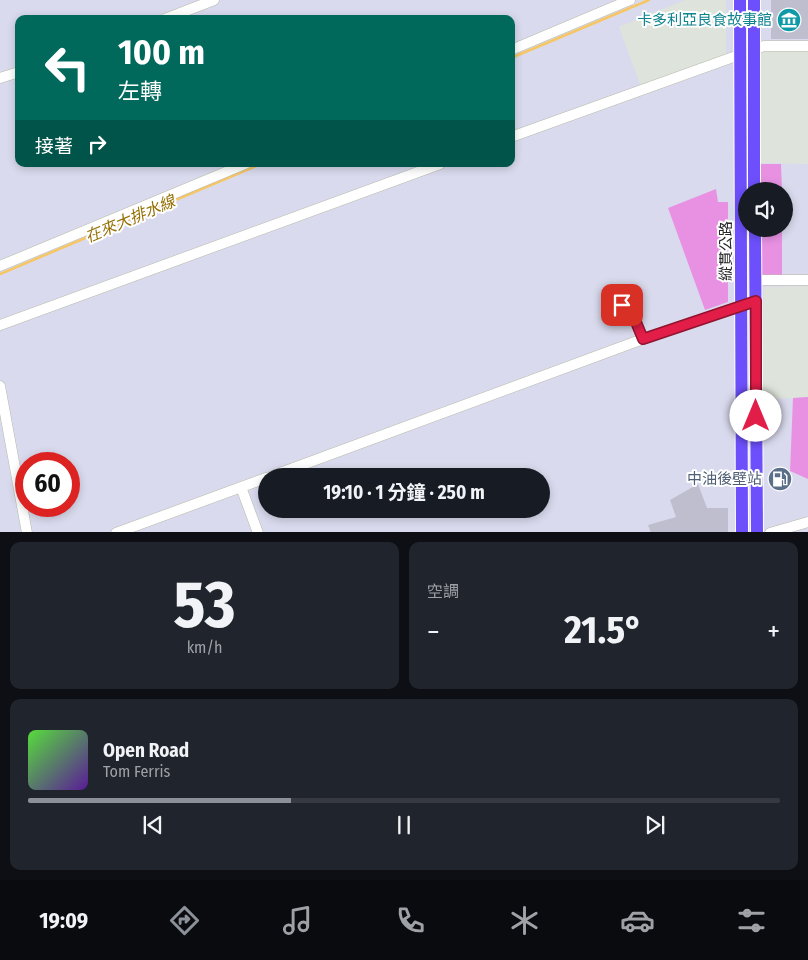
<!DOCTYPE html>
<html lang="zh-TW">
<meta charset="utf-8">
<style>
body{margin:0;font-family:"Fira Sans Condensed","Noto Sans TC",sans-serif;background:#20242c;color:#f1f3f6;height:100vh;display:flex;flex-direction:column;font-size:19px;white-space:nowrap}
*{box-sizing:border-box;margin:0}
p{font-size:16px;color:#9ea1a6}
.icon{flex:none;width:28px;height:28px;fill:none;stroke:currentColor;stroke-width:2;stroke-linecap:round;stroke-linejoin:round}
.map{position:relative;height:532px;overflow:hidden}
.drawer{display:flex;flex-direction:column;gap:10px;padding:10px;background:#0d0f14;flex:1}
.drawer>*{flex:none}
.banner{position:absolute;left:15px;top:15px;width:500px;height:152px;border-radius:10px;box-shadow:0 2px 8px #0003;background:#00695c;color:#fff;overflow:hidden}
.fabs{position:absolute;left:738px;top:182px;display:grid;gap:10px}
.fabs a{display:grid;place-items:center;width:55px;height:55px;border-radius:50%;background:#171b24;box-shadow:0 2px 8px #0003;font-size:25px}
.speed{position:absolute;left:15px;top:452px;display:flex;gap:10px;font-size:25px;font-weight:700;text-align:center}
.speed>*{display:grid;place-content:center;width:65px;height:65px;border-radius:50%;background:#171b24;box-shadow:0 2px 8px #0003;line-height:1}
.speed .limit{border:8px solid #d22;background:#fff;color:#111}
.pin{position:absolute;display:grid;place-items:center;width:42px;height:42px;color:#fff;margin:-21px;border-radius:10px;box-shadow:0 2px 8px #0006}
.me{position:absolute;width:55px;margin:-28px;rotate:0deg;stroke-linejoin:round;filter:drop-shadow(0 0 4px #0008)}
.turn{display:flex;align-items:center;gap:18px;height:105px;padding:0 20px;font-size:22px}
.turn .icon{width:65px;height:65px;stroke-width:2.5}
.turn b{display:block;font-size:35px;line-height:42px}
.then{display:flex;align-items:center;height:48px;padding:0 20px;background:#0003;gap:10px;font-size:19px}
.big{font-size:38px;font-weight:700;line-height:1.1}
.drawer .widget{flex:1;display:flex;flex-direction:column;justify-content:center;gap:8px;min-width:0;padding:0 18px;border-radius:10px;background:#20242c}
.drawer .dial{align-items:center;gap:0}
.dial b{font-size:65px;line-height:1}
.song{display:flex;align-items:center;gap:15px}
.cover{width:60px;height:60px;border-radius:8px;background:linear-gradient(135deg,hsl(110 70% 55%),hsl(270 70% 35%))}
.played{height:5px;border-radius:2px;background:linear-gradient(90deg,#8c9099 35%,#363941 35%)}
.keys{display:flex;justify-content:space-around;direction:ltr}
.heat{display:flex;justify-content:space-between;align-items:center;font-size:28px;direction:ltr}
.drawer .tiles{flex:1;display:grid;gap:10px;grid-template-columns:1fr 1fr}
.widget:last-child{grid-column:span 2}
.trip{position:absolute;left:258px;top:468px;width:292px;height:50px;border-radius:25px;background:#171b24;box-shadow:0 2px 8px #0003;font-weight:700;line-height:50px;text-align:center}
.tab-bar{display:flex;height:80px;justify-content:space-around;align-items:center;background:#090b0e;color:#9ea1a6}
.tab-bar .icon{width:35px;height:35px}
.tab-bar .active{color:#8c9099}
.tab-bar b{font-size:22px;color:#f1f3f6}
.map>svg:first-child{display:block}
</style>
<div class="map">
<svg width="808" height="533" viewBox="0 0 808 533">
<rect width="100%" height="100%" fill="#d9daed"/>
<path fill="#dee4db" d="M685 0H726V54L641 87 619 27Z
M808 49V164L760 163 759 56 761 50Z
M808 286V397L762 400 764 287Z"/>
<path fill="#e891e3" d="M760 164H781L782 191H760Z
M716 189 718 202H728V302L705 310 668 208Z
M760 229H782V275H760Z
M808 397V479L790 471 793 398Z"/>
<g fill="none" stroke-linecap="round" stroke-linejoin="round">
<path stroke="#f7c663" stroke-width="2.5" d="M511 58 649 0
M0 274 261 164"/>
</g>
<path fill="#bebece" d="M771 0H808V39H771Z
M698 484 707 508H728V533H651L648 525 676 517 670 500Z"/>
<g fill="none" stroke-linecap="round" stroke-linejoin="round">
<g stroke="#b7baaa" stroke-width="11">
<path id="minor" d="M165 19 214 0
M511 50 630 0
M0 78 19 72
M511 137 764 46H808
M0 266 245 164
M756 280H808
M622 305 631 310 643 339
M0 325 440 164
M0 386 27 533
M272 476 643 339 756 301
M241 487 258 533
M116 533 266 478
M770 533 808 522"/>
</g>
<g stroke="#fff" stroke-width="14">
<path id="major" d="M740 0 742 533
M754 0V191
M755 229 757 533"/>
</g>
<use href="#minor" stroke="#fff" stroke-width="10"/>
<use href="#major" stroke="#6d50fb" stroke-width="12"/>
</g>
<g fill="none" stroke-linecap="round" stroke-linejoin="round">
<g stroke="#92132f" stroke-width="12">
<path id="route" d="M622 305 631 310 643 339 756 301V416"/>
</g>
<use href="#route" stroke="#e11d48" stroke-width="9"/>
</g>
<defs>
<g id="museum-disc" transform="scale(1.25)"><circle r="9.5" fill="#0f9aa8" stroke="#fff"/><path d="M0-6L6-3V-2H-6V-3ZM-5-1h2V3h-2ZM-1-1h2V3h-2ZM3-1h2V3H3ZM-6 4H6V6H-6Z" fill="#fff"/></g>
<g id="fuel-disc" transform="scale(1.25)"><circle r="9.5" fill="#5c6f8a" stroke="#fff"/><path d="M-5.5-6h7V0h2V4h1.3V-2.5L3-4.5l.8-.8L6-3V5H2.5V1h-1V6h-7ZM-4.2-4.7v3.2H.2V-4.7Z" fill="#fff"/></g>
</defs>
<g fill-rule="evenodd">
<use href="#museum-disc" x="789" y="20"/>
<use href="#fuel-disc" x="780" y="479"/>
</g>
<g text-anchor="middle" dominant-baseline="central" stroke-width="4" stroke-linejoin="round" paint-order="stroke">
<g font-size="15" fill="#0d838f" stroke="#fff" text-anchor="end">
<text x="772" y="20">卡多利亞良食故事館</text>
</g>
<g font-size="15" fill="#292929" stroke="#fff">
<text transform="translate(726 251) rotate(-90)">縱貫公路</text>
</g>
<g font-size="15" fill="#4e5e75" stroke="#fff" text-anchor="end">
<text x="762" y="479">中油後壁站</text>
</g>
<g font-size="16" font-style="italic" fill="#947004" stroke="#fff">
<text transform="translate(130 219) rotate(-23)">在來大排水線</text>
</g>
</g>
</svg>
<div class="fabs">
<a><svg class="icon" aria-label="sound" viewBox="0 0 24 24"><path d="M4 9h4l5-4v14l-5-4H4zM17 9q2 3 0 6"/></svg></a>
</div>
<div class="speed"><div class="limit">60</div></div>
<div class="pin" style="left:622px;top:305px;background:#d93025"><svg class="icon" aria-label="arrive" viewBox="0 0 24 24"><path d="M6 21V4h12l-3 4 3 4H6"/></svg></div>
<svg class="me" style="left:756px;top:416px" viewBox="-20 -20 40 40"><circle r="19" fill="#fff"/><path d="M0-13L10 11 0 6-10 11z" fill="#e11d48"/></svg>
<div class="trip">19:10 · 1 分鐘 · 250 m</div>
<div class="banner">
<div class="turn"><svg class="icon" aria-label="left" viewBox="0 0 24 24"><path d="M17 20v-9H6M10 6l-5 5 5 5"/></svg><div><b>100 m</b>左轉</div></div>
<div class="then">接著<svg class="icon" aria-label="right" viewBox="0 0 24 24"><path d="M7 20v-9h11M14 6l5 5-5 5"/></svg></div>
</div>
</div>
<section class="drawer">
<div class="tiles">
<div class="widget dial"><b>53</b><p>km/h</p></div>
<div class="widget"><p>空調</p>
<div class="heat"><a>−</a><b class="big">21.5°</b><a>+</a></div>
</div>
<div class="widget">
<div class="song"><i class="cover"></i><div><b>Open Road</b><p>Tom Ferris</p></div></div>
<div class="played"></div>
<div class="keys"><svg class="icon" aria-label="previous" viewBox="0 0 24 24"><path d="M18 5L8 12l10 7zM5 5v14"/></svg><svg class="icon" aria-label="pause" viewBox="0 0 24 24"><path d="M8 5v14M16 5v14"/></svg><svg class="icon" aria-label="next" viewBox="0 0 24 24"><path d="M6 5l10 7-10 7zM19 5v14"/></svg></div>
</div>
</div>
</section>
<nav class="tab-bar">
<b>19:09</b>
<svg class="icon active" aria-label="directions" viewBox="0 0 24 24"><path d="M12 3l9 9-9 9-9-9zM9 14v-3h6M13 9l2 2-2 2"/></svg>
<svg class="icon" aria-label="music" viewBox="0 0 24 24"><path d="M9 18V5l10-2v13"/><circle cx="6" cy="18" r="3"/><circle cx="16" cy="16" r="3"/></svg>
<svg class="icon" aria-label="phone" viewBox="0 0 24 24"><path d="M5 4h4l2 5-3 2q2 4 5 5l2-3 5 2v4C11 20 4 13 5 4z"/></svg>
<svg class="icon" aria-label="climate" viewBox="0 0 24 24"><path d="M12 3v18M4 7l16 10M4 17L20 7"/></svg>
<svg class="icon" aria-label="car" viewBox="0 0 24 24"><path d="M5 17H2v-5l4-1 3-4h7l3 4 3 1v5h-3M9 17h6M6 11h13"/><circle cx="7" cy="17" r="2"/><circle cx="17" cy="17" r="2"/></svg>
<svg class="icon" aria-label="filters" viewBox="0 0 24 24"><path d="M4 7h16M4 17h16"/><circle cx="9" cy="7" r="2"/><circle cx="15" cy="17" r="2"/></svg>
</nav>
